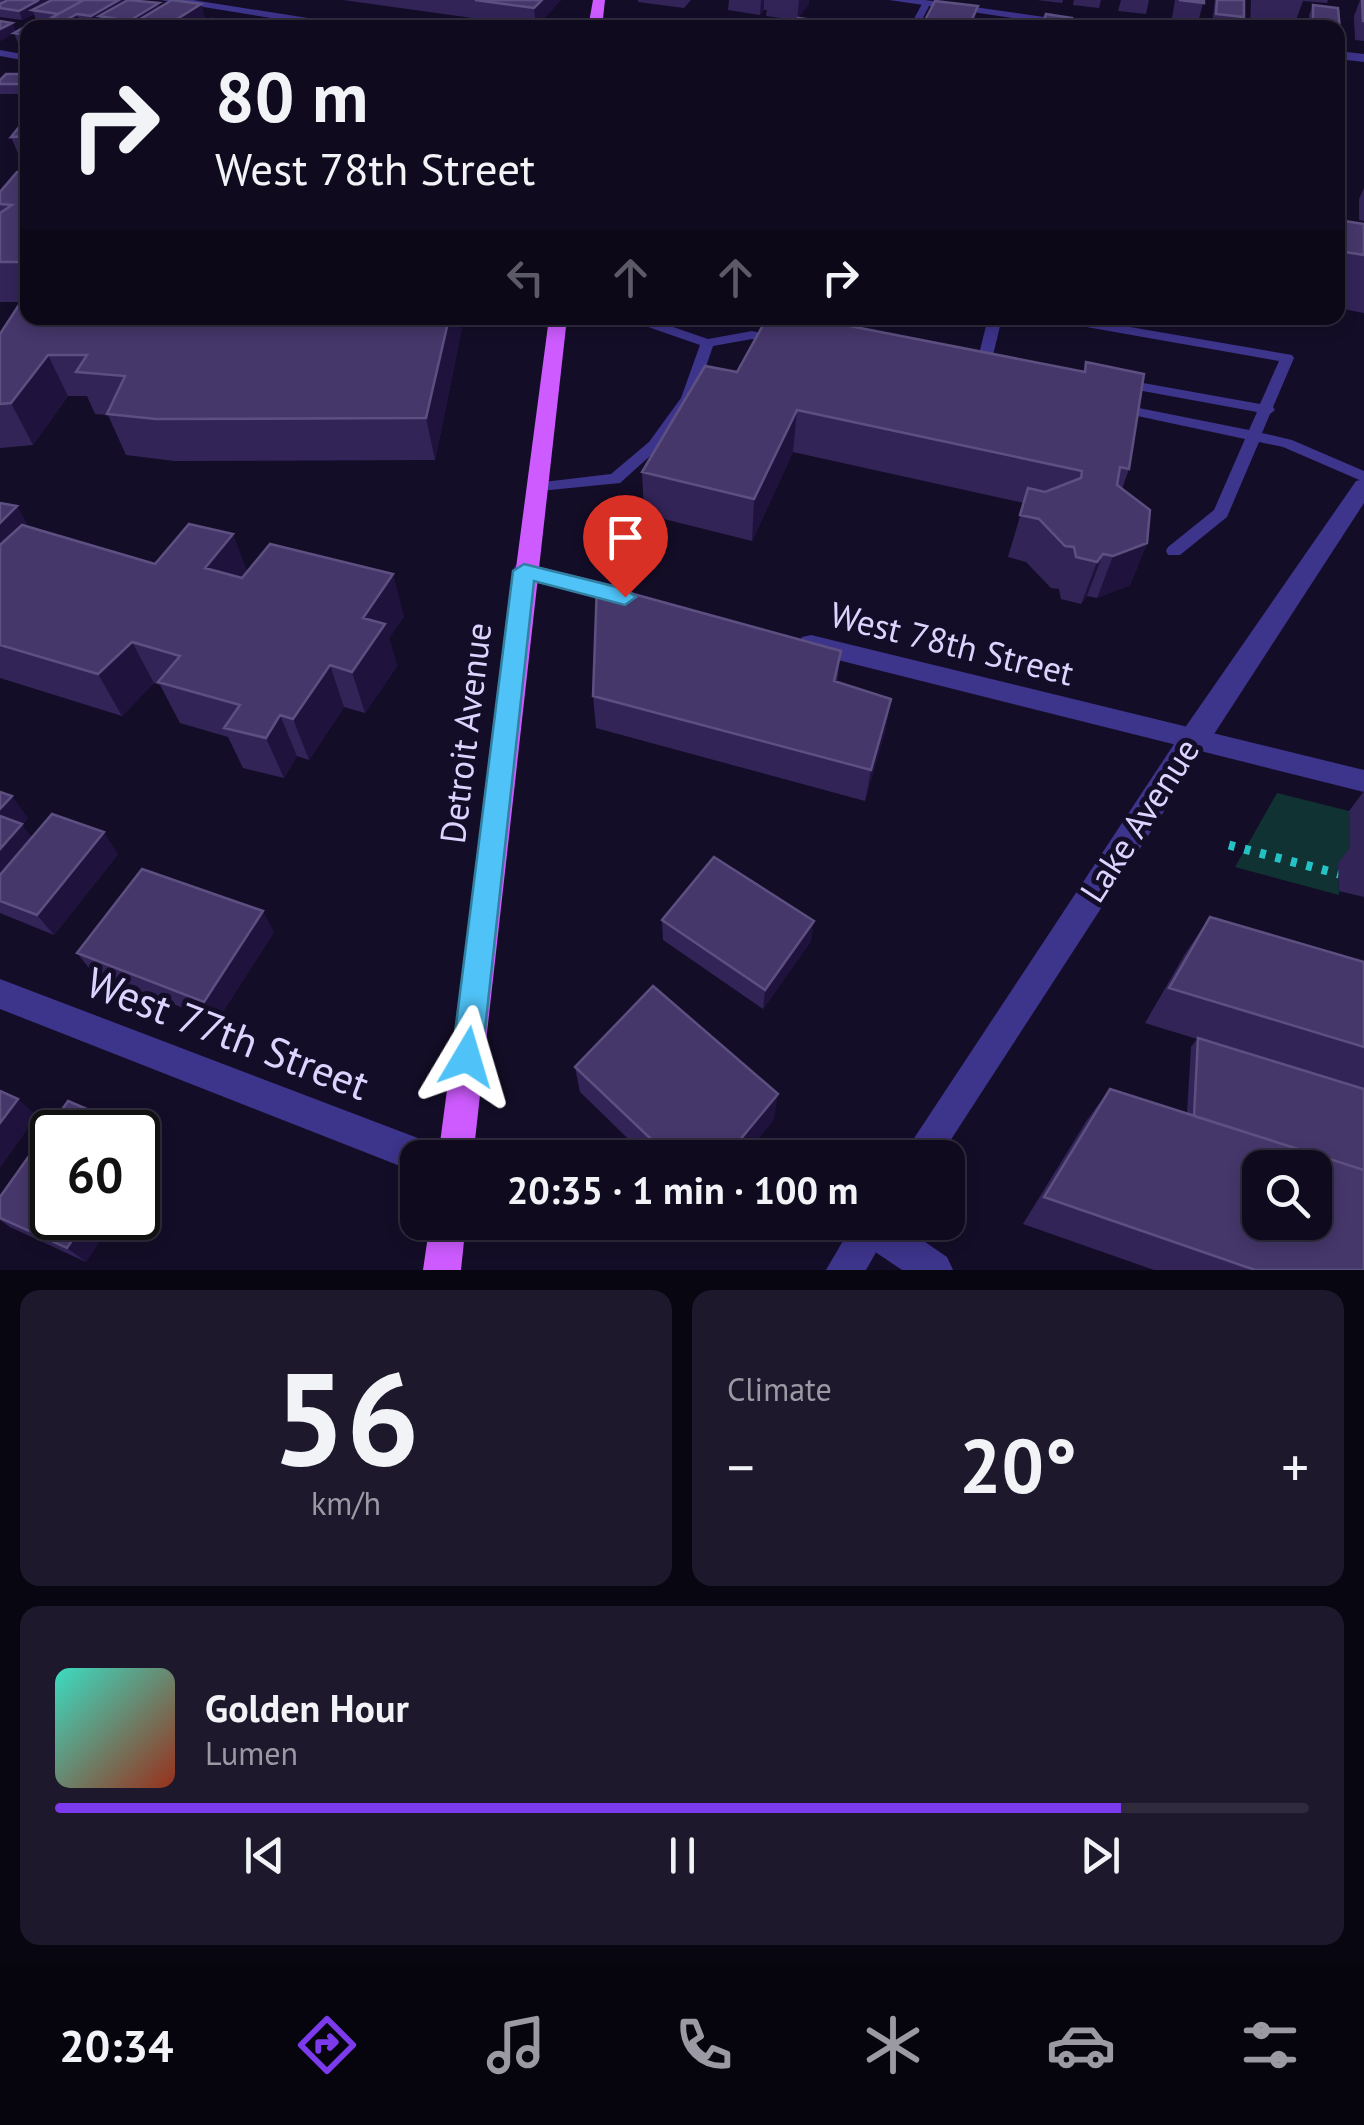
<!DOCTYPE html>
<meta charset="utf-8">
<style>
body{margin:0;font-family:"PT Sans",sans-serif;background:#1d182b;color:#f1f3f6;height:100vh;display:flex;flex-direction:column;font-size:38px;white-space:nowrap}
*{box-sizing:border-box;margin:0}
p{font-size:32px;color:#9b9aa4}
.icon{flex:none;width:55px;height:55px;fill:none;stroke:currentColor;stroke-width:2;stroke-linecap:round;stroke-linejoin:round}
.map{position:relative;height:1270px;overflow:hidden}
.side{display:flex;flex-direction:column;gap:20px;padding:20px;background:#080610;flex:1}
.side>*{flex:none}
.top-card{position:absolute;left:20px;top:20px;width:1325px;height:305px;border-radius:20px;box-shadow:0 5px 15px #0003,0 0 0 2px #2f2b3c;background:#0f0a1e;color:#f1f3f6;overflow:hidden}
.tools{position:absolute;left:1242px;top:1150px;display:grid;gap:20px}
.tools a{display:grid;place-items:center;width:90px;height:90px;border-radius:20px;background:#0f0a1e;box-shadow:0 5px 15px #0003,0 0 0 2px #2f2b3c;font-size:50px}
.speed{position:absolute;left:30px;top:1110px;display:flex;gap:20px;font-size:50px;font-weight:700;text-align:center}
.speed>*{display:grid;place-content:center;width:130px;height:130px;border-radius:50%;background:#0f0a1e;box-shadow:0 5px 15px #0003,0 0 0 2px #2f2b3c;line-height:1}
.speed .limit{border:5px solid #111;border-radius:15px;background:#fff;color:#111}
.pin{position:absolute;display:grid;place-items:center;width:85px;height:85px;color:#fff;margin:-102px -42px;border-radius:50% 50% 50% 0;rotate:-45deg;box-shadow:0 0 10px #0007}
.pin .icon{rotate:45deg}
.me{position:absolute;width:110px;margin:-55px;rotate:7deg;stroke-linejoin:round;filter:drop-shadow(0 0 8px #0008)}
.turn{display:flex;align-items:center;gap:35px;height:210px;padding:0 30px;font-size:45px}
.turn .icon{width:130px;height:130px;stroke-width:2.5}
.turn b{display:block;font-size:70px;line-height:85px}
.lanes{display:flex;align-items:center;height:95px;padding:0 30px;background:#0003;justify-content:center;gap:50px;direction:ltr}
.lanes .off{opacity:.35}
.big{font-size:75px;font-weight:700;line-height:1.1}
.side .tile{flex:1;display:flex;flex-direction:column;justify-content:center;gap:15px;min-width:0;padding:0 35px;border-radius:20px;background:#1d182b}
.side .dial{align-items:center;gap:0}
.dial b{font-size:130px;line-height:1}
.song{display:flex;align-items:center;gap:30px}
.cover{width:120px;height:120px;border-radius:15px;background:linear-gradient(135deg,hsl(170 70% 55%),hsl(10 70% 35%))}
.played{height:10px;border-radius:5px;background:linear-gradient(90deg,#7c3aed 85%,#2f2b3c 85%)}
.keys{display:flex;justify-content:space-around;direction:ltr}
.heat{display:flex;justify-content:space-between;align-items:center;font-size:55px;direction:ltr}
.side .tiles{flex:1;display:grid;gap:20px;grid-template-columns:1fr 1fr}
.tile:last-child{grid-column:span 2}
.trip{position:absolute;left:400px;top:1140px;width:565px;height:100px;border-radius:20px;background:#0f0a1e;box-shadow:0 5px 15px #0003,0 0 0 2px #2f2b3c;font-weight:700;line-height:100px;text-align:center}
.tab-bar{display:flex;height:160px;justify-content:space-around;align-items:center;background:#06040c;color:#9b9aa4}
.tab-bar .icon{width:70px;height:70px}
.tab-bar .selected{color:#7c3aed}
.tab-bar b{font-size:45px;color:#f1f3f6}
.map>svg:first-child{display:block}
</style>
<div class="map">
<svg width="1364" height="1270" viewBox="0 0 1364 1270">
<rect width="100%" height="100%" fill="#140d28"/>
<path fill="#103233" d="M1277 793 1349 811 1351 866 1338 864 1339 895 1235 867Z"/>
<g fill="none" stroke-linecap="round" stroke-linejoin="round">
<path stroke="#24c2c4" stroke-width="9" stroke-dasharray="6 10" stroke-linecap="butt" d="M1229 845 1339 874"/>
<path fill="#3d348b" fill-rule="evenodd" d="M923 2 930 4 918 28H909Z
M0 50 28 55V61L0 56Z
M630 318H647L708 339 752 331 785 338 787 341 780 345 752 339 713 346 695 399 659 448 620 483 530 492 527 488 530 484 535 483 611 474 649 442 681 398 700 345 631 321Z
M988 318H1002L993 355 1007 358V364L985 362 978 358Z
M1052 318H1078L1292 355 1294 358 1273 407 1275 410 1270 414 1262 433 1292 440 1364 471V482L1283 447 1259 442 1227 517 1180 555H1168L1166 551 1168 547 1214 510 1245 439 1114 411 1107 407 1114 403 1249 430 1257 412 1121 387 1114 383 1121 379 1260 404 1279 361 1058 322Z"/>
<path fill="#3d348b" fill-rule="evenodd" d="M160 0H193L371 28H333Z
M889 0H925L1122 28H1081Z
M1338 51 1364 54V62L1338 59Z
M524 563 627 588 639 597 627 606 516 577 512 571 516 565Z
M811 635 1364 770V792L802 651 798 644 802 637Z
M0 979 423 1140 435 1146 440 1158H418V1173L0 1009Z
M856 1222H896L947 1257 953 1270H902L859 1241 854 1228Z"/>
<path fill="#3d348b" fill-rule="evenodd" d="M1364 479V503L939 1158H901L1182 732 1356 481Z
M854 1222H893L866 1270H826Z"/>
<path fill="#cd5bff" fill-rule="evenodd" d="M593 0H605L602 28H588Z
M549 318H567L473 1158H438Z
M430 1222H466L461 1270H423Z"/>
</g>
<path fill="#332458" d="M0 0 160 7 201 4 206 23 199 28H55L53 23 36 20 34 14 22 20 0 17Z
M343 0H561L536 27Z
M638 0H691L684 8 638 2Z
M729 0H809V4L796 20 766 16 767 10H764L760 15 728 10Z
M1037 0H1063L1062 3Z
M1074 0H1101L1099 8 1073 5Z
M1121 0H1149L1146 14 1118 11Z
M1175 0H1204L1198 22 1172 18Z
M1215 0H1244V17L1241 27 1212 24Z
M1251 0H1328L1327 3 1303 1 1293 28H1250Z
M1360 0H1364V41L1355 40 1354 16Z
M1313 5 1338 8 1340 30 1338 36V28H1309V15Z
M0 21 12 23 16 32 28 28V44L18 43 14 33 0 41Z
M28 74 24 94H0V80Z
M28 116V157L20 158 11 137Z
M28 172V318H464L435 460 174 461 126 455 108 415 95 414 87 396H68L33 445 0 448V334L20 302H0V192Z
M1364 188V221L1359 220V199Z
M1338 220 1364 224V313L1338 308Z
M1086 362 1129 469 1122 489 1147 543 1130 585 1097 598 1087 596 1081 604 1061 599 1059 589 1051 588 1026 562 1008 557 1024 503 793 452 752 541 644 514 642 472 737 372H1084Z
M0 503 17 506 28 527 155 564 247 572 404 616 389 638 397 666 365 713 344 707 309 760 297 756 284 778 243 768 228 737 180 723 160 685 154 683 122 716 0 678Z
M841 651 837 682 891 699 885 731 865 801 596 728 593 696Z
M1364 791V897L1339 891 1338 863 1350 848 1349 811Z
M0 792 28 818 22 825 32 838 118 854 54 935 0 913Z
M1210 917 1364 962V1270H1154L1023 1224 1087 1120 1110 1089 1187 1113 1191 1047 1197 1039 1145 1023 1185 954Z
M662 920 811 941 763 1009 663 940Z
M274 932 217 1021 93 973 77 953Z
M575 1067 774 1119 742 1158H648L580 1092Z
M143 1133 159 1149 86 1262 10 1227 0 1220V1197Z"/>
<path fill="#1f133d" d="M39 0H57L32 10 34 14 22 20 19 11Z
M119 0H127L99 16 103 28H95L91 16Z
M542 0H561L536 27 534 8Z
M761 0H764V10L760 15Z
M799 0H809V4L797 20Z
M159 3 165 21H137L139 28H131L129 21Z
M201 4 206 23 199 28H166V26Z
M978 6 973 28H968Z
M77 14 82 28H69L66 20Z
M12 23 16 32 0 41V29Z
M28 76V91L24 94 20 84Z
M449 318H464L435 460 426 418Z
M48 355 68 396 33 445 11 403Z
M797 410 793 452 752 541 754 499Z
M17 506 30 529 0 561V523Z
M233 534 249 576 223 610 205 568Z
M1147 543 1130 585 1097 598 1113 556Z
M1103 554 1087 596 1081 604 1097 562Z
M393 574 404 616 389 638 397 666 365 713 352 672 363 618Z
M132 642 154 683 122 716 98 674Z
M330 665 344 707 309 760 293 719Z
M891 699 885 731 865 801 871 770Z
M280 715 297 756 284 778 266 738Z
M12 796 28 818 22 825 38 845 0 889V809Z
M104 832 118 854 54 935 37 915Z
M263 911 274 932 217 1021 204 1002Z
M814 921 811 941 763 1009 765 990Z
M778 1094 774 1119 742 1158H725Z
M18 1099 37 1116 0 1168V1123Z
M143 1133 159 1149 138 1182V1141Z
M87 1218H115L86 1262 67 1248Z"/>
<path fill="#45376a" stroke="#5d5081" stroke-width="2.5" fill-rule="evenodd" d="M8 0H39L19 11 0 8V4Z
M52 0H84L58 14 32 10Z
M84 0H119L91 16 77 14 66 20 51 18Z
M128 0 159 3 129 21 99 16Z
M172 0 201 4 166 26 137 21Z
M475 0H542L534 8Z
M1179 0H1204V3Z
M1217 0H1244V17L1216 14Z
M1362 0H1364V21H1363Z
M935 1 978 6 968 28H921Z
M1313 5 1338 8 1340 30H1338V28L1313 27Z
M1046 14 1072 18 1069 28H1041Z
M798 18 867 27 791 28Z
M212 19 255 24 249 28 201 27Z
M994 20 1024 24 1022 28H991Z
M0 21 12 23 0 29Z
M662 22 703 28H658Z
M30 24 49 27 28 28V35L14 33Z
M1127 25 1150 28H1126Z
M6 74H28V76L20 84H0V80Z
M28 116V136L11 137Z
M17 172H28V262H0V213L12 205 0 204V192Z
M1338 220 1364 224V255L1338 251Z
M28 291V318H449L426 418 156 419 107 414 125 376 76 372 87 355H48L11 403 0 404V334Z
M767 318H809L1085 372 1086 362 1144 374 1129 469 1120 467 1117 485 1150 510 1147 543 1113 556 1103 554 1097 562 1076 557 1074 547 1065 546 1039 519 1020 515 1028 488 1045 492 1081 478 1082 471 797 410 754 499 642 472 705 366 737 372Z
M0 503 17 506 0 523Z
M189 524 233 534 205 568 242 578 270 544 393 574 363 618 385 624 352 672 330 665 293 719 280 715 266 738 224 728 240 705 158 682 180 656 132 642 98 674 0 645V545L22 525 155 564Z
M597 584 841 651 834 681 891 699 871 770 593 696Z
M0 792 12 796 0 809Z
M52 814 104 832 37 915 0 901V875Z
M0 816 22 824 0 849Z
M714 857 814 921 765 990 662 920Z
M142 869 263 911 204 1002 77 953Z
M1210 917 1364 962V1047L1169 988Z
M653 986 778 1094 725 1158H671L575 1067Z
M1198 1038 1364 1089V1170L1194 1116Z
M1110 1089 1364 1170V1270H1255L1044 1197ZM1260 1168H1315V1222H1260Z
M0 1091 18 1099 0 1123Z
M68 1101 143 1133 138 1141V1132H52V1218H87L67 1248 0 1218V1197Z"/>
<path fill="#4fc3f7" stroke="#337fa1" stroke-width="2.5" d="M524 564 625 589 636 597 625 605 534 581 482 1057 478 1068 467 1072 457 1068 452 1057 513 571Z"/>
<g text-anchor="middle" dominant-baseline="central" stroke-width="10" stroke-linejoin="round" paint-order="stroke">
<g font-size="35" fill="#dcd4ff" stroke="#140d28">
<text transform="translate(952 643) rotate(14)">West 78th Street</text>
<text transform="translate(465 733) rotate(-83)">Detroit Avenue</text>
<text transform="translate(1139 820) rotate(-57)">Lake Avenue</text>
</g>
<g font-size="42" fill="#dcd4ff" stroke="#140d28">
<text transform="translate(228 1033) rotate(21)">West 77th Street</text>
</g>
</g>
</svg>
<div class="tools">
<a><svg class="icon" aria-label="search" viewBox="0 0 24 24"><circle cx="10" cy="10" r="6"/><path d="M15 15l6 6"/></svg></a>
</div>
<div class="speed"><div class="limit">60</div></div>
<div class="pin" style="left:625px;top:597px;background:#d93025"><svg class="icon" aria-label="arrive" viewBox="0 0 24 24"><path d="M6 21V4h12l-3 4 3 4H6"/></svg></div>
<svg class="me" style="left:467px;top:1057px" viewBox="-20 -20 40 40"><path d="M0-17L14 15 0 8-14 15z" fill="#4fc3f7" stroke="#fff" stroke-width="4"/></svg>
<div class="trip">20:35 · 1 min · 100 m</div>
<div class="top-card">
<div class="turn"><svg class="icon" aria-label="right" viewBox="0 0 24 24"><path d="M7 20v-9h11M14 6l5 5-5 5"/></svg><div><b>80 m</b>West 78th Street</div></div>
<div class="lanes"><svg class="icon off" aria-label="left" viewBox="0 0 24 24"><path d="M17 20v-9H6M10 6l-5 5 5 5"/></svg><svg class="icon off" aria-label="ahead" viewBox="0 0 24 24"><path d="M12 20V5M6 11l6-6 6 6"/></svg><svg class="icon off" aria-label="ahead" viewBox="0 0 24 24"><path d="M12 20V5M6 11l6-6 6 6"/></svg><svg class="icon" aria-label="right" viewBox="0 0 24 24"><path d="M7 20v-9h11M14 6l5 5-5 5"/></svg></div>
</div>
</div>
<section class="side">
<div class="tiles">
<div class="tile dial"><b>56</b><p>km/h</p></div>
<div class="tile"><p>Climate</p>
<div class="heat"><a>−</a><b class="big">20°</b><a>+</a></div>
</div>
<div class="tile">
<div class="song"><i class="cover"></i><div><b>Golden Hour</b><p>Lumen</p></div></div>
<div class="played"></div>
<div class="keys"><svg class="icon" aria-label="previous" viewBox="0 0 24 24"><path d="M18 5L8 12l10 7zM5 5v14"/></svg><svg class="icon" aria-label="pause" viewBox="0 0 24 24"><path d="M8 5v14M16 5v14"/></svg><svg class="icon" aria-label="next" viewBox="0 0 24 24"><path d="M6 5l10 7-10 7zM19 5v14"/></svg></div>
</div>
</div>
</section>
<nav class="tab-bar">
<b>20:34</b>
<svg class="icon selected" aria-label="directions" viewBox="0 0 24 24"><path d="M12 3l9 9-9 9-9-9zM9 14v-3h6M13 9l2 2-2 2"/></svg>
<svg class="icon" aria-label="music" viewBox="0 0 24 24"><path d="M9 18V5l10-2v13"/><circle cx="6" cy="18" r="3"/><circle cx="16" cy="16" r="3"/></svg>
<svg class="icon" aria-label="phone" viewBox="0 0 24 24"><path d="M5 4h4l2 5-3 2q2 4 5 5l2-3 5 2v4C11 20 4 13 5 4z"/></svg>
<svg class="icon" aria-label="climate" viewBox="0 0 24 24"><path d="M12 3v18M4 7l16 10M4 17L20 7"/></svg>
<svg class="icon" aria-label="car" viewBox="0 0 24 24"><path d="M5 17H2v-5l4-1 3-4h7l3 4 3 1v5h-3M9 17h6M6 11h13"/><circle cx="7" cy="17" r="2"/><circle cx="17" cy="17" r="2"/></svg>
<svg class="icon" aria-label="filters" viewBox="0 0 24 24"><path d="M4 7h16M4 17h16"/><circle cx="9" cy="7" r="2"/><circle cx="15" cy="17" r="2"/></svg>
</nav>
